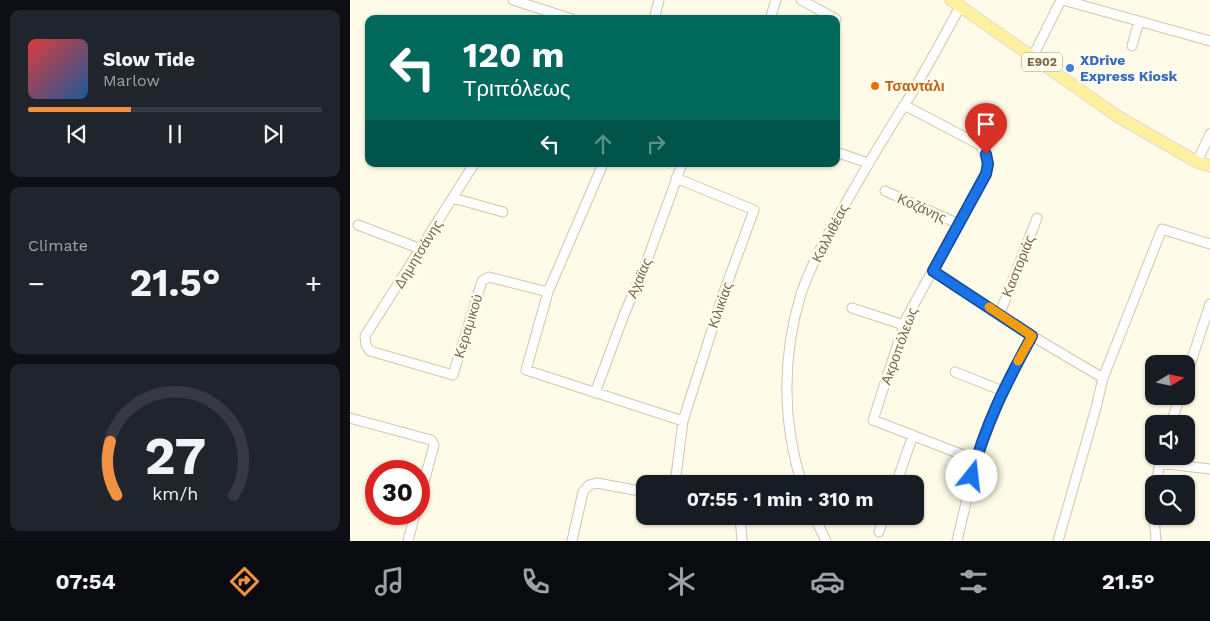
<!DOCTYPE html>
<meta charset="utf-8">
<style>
body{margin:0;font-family:"Work Sans",sans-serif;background:#20242c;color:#f1f3f6;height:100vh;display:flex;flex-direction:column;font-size:19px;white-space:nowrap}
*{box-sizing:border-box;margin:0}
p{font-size:16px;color:#9ea1a6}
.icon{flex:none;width:28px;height:28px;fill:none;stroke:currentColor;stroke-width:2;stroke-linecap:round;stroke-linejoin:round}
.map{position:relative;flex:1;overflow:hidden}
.panel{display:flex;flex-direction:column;gap:10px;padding:10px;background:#0d0f14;width:350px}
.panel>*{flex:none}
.top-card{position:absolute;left:15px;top:15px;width:475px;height:152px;border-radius:10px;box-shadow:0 1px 4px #0004;background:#00695c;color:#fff;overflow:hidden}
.needle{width:32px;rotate:80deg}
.controls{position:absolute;left:795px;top:355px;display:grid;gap:10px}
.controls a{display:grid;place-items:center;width:50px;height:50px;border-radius:10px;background:#171b24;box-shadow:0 1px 4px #0004;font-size:25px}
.speed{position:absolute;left:15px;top:460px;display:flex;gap:10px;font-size:25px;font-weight:700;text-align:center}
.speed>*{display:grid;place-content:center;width:65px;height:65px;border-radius:50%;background:#171b24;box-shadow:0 1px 4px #0004;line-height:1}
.speed .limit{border:8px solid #d22;background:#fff;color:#111}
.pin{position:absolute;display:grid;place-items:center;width:42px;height:42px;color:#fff;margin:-51px -21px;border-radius:50% 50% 50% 0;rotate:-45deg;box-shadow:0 0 5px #0007}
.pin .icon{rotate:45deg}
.me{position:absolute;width:55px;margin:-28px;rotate:16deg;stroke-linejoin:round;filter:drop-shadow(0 0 4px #0008)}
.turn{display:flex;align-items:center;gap:18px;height:105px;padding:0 15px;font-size:22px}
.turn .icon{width:65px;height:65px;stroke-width:2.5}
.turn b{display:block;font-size:35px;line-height:42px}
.lanes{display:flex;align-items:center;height:48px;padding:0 15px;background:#0003;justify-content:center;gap:25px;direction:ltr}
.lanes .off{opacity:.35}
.big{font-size:38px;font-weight:700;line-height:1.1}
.panel .widget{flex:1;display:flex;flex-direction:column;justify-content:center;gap:8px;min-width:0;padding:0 18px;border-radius:10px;background:#20242c}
.panel .dial{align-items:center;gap:0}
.dial svg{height:130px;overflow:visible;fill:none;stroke:#363941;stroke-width:7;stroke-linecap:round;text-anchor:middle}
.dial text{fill:#f1f3f6;stroke:none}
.song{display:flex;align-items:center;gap:15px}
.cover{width:60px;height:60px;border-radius:8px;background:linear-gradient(135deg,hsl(0 70% 55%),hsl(210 70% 35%))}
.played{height:5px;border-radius:2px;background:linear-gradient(90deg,#f39143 35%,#363941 35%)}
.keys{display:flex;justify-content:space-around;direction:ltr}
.heat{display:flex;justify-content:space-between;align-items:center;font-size:28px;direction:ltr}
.trip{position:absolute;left:286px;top:475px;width:288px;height:50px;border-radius:10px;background:#171b24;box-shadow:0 1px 4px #0004;font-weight:700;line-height:50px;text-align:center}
.tab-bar{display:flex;height:80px;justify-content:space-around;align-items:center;background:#090b0e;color:#9ea1a6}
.tab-bar .icon{width:35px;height:35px}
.tab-bar .selected{color:#f39143}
.tab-bar b{font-size:22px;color:#f1f3f6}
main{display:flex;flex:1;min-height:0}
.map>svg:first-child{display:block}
</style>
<main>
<section class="panel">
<div class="widget">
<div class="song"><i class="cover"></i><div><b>Slow Tide</b><p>Marlow</p></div></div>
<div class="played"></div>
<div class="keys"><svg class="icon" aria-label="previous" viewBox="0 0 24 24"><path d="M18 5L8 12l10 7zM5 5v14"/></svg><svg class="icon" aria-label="pause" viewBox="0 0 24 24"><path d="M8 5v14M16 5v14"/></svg><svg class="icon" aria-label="next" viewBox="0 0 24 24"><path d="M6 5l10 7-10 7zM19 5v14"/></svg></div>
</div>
<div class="widget"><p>Climate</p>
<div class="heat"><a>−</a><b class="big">21.5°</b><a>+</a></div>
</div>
<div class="widget dial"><svg viewBox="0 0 100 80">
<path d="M14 69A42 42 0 1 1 86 69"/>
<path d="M14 69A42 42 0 0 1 10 36" stroke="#f39143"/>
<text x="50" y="56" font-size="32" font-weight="700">27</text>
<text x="50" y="72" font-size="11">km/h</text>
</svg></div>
</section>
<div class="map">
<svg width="860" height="541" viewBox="0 0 860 541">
<rect width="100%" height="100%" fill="#fefbe8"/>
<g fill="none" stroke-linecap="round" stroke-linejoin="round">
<g stroke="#d3c5ac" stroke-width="11">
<path id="minor" d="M163 0 222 19
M451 0 486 19
M713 0 860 41
M304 19 309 0
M420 19 426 0
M782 46 789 21
M683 56 711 0
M554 105 630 145C636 155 638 162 636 173L556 319 523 420 626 460
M486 152 518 163
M847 162 860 134
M124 164 15 336 16 345 20 351 103 375 132 281 139 277 198 292
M253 164 198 292 176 370 333 421
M535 191 609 224
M103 198 153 212
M8 225 71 249
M583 271 682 336 753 378
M502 308 554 325
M650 313 687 218
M605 372 653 391
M836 377 860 304
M245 393 274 315 296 263 332 164
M0 418 81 440 84 445 69 501
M821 424 830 396
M809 463 860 469
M325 484 333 421 374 292 404 210 326 178
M440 484 451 482
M452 484C432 422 432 356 451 294 465 253 488 217 509 180 523 156 537 132 552 109 573 76 591 41 610 7
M546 484 563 435
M806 484 811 456
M390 516 392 541
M464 516 476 541
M804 516 806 541
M529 532 534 516
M58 541 65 514
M222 541 233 492 239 485 247 483 295 492
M607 541 626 460 652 393 682 336
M708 541 746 408 753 378 812 229 860 244"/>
</g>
<g stroke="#e0dad3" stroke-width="13">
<path id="major" d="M601 0 767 116 847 162 860 166"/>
</g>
<use href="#minor" stroke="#fff" stroke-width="9"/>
<use href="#major" stroke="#fff19e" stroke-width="11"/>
</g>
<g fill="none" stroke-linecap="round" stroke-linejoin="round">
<g stroke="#114b97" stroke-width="12">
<path id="route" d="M622 476C634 426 658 380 682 336L583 271 636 174 638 164 636 154"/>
</g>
<use href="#route" stroke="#1a73e8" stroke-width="9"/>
<path stroke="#f59e0b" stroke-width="9" d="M639 307 682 336 668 361"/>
</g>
<circle fill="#3f7fe0" stroke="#fffcf0" stroke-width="2" cx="720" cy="68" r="5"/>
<circle fill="#e8710a" stroke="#fffcf0" stroke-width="2" cx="525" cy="86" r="5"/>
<g text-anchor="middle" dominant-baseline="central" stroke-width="5" stroke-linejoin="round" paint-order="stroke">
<rect fill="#fffcf0" stroke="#a3937a" stroke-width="1" x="672" y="52.5" width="40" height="19" rx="4"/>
<g font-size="12" font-weight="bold" fill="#7c6648">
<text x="692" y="62">E902</text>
</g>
<g font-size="14" font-weight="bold" fill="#366cbe" stroke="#fffcf0" text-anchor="start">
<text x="730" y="60">XDrive<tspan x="730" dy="16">Express Kiosk</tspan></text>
</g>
<g font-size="14" font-weight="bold" fill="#c56008" stroke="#fffcf0" text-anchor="start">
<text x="535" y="86">Τσαντάλι</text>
</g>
<g font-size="14" fill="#7c6648" stroke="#fffcf0">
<text transform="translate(572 208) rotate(24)">Κοζάνης</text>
<text transform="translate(480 233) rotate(-63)">Καλλιθέας</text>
<text transform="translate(68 254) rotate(-58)">Δημητσάνης</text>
<text transform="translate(668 266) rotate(-68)">Καστοριάς</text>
<text transform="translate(289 278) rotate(-67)">Αχαϊας</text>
<text transform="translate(370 305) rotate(-71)">Κιλικίας</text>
<text transform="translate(118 326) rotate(-73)">Κεραμικού</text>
<text transform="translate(549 346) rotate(-70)">Ακροπόλεως</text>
</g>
</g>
</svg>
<div class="controls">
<a><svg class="needle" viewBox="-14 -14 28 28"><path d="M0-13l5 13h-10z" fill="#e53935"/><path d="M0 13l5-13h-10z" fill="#9ea1a6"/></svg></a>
<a><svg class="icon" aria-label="sound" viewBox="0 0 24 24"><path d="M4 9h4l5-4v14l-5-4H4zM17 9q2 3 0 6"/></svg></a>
<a><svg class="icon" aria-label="search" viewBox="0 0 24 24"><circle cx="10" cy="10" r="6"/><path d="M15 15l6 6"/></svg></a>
</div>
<div class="speed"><div class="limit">30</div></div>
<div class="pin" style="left:636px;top:154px;background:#d93025"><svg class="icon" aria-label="arrive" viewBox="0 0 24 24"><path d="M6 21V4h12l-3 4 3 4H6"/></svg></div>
<svg class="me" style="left:622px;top:476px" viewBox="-20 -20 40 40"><circle r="19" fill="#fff"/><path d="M0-13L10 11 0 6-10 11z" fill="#1a73e8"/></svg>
<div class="trip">07:55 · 1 min · 310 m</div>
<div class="top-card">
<div class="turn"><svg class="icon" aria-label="left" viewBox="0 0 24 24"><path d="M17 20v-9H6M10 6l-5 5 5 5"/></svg><div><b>120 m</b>Τριπόλεως</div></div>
<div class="lanes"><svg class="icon" aria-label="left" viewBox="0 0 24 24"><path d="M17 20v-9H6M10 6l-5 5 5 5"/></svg><svg class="icon off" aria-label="ahead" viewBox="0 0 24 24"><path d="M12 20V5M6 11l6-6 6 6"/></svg><svg class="icon off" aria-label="right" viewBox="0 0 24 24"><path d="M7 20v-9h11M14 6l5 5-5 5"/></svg></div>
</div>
</div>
</main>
<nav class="tab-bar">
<b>07:54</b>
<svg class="icon selected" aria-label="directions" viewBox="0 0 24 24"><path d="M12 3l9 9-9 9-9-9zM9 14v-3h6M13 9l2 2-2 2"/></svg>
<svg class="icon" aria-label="music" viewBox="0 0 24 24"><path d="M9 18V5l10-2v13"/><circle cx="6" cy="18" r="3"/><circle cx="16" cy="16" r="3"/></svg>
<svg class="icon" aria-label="phone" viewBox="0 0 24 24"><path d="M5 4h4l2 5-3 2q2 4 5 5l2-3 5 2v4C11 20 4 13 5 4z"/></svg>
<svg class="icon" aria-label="climate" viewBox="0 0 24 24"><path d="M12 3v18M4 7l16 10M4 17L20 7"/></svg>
<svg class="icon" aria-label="car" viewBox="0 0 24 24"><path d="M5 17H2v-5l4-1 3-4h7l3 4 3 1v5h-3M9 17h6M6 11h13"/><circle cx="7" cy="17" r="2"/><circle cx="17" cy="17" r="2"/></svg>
<svg class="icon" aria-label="filters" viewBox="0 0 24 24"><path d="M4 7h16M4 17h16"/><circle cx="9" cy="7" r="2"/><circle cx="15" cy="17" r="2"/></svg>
<b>21.5°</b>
</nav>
